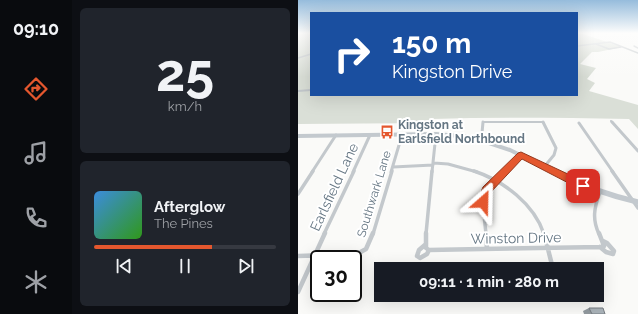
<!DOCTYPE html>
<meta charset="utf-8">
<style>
body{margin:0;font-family:Raleway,sans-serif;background:#20242c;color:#f1f3f6;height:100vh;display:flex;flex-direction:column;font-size:15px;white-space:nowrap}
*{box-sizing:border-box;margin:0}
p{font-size:13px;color:#9ea1a6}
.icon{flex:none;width:22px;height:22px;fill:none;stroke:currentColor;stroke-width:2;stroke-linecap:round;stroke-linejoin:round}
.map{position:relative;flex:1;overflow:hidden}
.side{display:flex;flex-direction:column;gap:8px;padding:8px;background:#0d0f14;width:226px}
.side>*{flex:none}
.hud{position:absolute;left:12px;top:12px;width:268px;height:84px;border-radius:0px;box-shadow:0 4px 16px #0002;background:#1a4fa0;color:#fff;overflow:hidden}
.speed{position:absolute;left:12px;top:250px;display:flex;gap:8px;font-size:20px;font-weight:700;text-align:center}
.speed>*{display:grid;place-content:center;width:52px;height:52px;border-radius:50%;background:#171b24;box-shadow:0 4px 16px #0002;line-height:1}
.speed .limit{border:2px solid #111;border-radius:6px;background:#fff;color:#111}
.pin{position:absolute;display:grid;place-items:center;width:34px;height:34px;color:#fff;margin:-17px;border-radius:8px;box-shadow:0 2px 6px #0006}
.me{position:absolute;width:44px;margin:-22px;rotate:25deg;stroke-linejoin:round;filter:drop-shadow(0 0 3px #0008)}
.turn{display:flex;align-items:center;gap:14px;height:84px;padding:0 16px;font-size:18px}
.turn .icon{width:52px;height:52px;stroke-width:2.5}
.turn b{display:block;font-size:28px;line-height:34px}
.side .widget{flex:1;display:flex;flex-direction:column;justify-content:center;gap:6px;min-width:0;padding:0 14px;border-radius:6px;background:#20242c}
.side .dial{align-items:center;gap:0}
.dial b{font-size:52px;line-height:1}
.song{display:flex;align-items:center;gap:12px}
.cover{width:48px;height:48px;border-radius:6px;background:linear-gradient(135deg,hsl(210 70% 55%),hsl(110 70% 35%))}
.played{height:4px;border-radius:2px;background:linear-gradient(90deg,#e4572e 65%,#363941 65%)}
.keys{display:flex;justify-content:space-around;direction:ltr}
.trip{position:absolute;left:76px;top:262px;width:230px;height:40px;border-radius:0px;background:#171b24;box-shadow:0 4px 16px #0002;font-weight:700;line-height:40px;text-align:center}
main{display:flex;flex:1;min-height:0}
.menu{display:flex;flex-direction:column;width:72px;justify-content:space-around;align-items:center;background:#090b0e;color:#9ea1a6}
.menu .icon{width:28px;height:28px}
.menu .active{color:#e4572e}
.menu b{font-size:18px;color:#f1f3f6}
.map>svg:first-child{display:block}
</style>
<main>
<nav class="menu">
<b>09:10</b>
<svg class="icon active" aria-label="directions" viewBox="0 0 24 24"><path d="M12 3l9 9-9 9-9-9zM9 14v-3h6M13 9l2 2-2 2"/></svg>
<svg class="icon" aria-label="music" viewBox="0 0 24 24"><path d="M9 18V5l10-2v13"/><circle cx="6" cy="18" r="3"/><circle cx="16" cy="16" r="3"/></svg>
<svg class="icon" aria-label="phone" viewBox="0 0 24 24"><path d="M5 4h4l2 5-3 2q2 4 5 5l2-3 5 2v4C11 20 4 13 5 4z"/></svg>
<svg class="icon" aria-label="climate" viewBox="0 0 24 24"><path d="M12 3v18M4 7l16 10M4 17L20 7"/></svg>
</nav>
<section class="side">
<div class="widget dial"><b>25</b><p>km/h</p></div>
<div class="widget">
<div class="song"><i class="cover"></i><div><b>Afterglow</b><p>The Pines</p></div></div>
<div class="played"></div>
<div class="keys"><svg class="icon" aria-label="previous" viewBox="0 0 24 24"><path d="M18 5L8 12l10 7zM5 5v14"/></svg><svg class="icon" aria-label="pause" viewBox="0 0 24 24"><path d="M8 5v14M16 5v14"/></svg><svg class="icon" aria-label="next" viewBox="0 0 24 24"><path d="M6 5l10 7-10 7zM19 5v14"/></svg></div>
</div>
</section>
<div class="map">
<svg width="340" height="314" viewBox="0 0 340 314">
<rect width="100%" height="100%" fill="#fafaf8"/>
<path fill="#dadfd7" d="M0 33H13V95H279V33H282L324 47 300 52H294L282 64 298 68 289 79 297 83 291 91 340 105V129L331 119C265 118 200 117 134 119V123L0 124Z"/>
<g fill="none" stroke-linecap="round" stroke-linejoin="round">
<path stroke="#c3c8cc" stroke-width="1.5" d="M298 44 311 49 323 47
M279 46 312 42 340 53
M336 46 340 48
M0 58 13 54"/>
<path stroke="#c3c8cc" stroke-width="2" d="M0 91 13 90
M313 121 315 123
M185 123V122H245L246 123"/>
<path stroke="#c3c8cc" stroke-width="3" d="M245 122 258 148 256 155 246 167
M314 122 340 151
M281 123 315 172
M180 139 184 133 185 122
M136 163 150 164 179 172
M95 167 135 165
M14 172 38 135
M55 172 72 135
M93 172 104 135
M134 172 138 134
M205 172 223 155"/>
<path stroke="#c3c8cc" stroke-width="3.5" d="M176 171C206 181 236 204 246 234
M314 171 340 208
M0 194 15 171
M26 234 56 171
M75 234 94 171
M128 234 134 171
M188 234C185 203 181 194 206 171
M301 234C294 219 296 208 302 192"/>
<path stroke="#c3c8cc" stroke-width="4.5" d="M128 233V248L131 250
M188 233 189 249
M246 233 255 269
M128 244 121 250 119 256 122 258 129 254 131 250
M302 247 308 252 315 254 316 251 309 243 305 241
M131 250 303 247 306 246 301 233
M0 256 59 254 68 249 75 233
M0 292 27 233"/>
<path stroke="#c3c9ce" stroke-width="4" d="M0 136 138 134 173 137 212 150 256 172"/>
<path stroke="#c3c9ce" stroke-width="5.5" d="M254 171C282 185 309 195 340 202"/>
</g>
<path fill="#929a9f" d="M291 308 307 314H286L285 311Z"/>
<path fill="#aab3b9" stroke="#777d82" d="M291 308H305L307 314H294Z"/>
<linearGradient id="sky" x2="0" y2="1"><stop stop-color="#96bcdc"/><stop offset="0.43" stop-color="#fdfdfc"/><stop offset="1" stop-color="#fdfdfc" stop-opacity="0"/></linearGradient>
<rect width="340" height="77" fill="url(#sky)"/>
<path fill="#e4572e" stroke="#94391e" d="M223 152 289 183 291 186 289 189 285 191 282 189 224 159 193 192 189 206 185 207 181 206 179 202 185 187 220 153Z"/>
<defs>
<g id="bus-bare" transform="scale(1.08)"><path d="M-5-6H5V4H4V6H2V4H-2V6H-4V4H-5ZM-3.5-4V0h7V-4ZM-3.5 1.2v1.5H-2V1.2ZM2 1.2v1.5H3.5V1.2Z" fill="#e4572e" stroke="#fff" stroke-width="2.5" paint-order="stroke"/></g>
</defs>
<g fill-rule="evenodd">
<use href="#bus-bare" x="89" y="132"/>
</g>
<g text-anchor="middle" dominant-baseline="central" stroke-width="4" stroke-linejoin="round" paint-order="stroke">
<g font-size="12" font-weight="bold" fill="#657683" stroke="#fff" text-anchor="start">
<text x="100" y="125">Kingston at<tspan x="100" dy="14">Earlsfield Northbound</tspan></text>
</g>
<g font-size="12" fill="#657683" stroke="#fff">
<text transform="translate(76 194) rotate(-73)">Southwark Lane</text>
</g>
<g font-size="14" fill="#657683" stroke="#fff">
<text transform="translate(36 187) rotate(-65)">Earlsfield Lane</text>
<text transform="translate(218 238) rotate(-1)">Winston Drive</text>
</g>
</g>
</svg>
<div class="speed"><div class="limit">30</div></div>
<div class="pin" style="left:285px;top:186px;background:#d93025"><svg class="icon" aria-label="arrive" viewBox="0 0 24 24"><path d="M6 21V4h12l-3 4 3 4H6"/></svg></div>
<svg class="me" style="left:185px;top:202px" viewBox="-20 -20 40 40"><path d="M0-17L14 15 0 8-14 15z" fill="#e4572e" stroke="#fff" stroke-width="4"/></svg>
<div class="trip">09:11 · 1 min · 280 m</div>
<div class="hud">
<div class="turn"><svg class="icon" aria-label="right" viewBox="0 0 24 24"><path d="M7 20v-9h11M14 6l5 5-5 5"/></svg><div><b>150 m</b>Kingston Drive</div></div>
</div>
</div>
</main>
